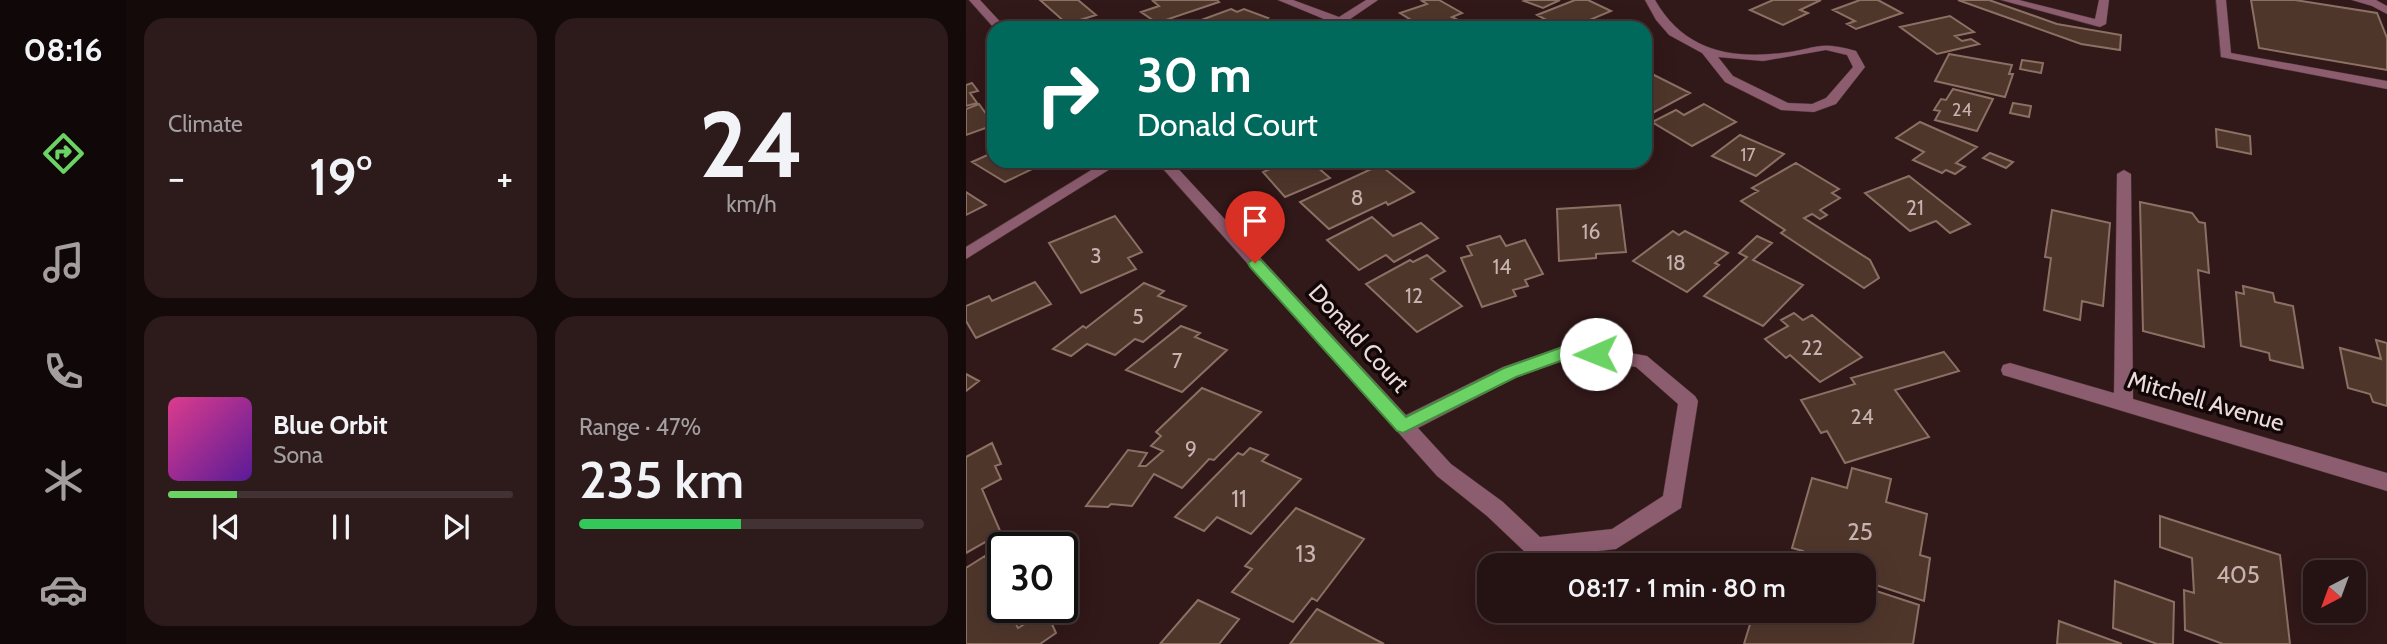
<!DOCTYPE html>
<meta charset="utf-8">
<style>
body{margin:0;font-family:Cabin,sans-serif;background:#2d1b1c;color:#f1f3f6;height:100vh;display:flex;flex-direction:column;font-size:26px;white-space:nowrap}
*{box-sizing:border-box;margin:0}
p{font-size:23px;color:#a39ea0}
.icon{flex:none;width:38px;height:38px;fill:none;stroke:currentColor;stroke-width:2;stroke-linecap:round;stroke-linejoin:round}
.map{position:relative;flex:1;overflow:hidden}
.sheet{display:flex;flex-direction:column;gap:18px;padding:18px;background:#140a0a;width:840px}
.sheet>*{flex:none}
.guide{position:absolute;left:21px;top:21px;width:665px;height:147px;border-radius:21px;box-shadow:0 7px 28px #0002,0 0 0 2px #423233;background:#00695c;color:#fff;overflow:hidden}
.needle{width:46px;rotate:221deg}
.tools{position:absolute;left:1337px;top:560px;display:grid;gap:14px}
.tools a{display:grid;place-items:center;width:63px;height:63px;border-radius:14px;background:#251213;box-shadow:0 7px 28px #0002,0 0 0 2px #423233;font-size:35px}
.speed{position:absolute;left:21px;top:532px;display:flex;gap:14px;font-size:35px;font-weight:700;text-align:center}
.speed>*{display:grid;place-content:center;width:91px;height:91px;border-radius:50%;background:#251213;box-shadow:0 7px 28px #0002,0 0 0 2px #423233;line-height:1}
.speed .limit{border:4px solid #111;border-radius:10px;background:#fff;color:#111}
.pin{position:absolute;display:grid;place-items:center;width:60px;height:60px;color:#fff;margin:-72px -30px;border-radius:50% 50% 50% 0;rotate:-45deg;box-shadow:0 0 7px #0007}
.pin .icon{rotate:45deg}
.me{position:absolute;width:77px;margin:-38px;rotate:269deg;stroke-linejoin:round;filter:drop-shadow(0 0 5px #0008)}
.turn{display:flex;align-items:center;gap:24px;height:147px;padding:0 35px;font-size:32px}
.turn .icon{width:91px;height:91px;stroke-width:2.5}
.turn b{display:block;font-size:49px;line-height:60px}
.big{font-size:52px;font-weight:600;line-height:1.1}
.sheet .widget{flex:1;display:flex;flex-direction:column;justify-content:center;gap:10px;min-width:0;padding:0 24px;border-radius:21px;background:#2d1b1c}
.sheet .dial{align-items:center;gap:0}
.dial b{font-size:91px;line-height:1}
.song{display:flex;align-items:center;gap:21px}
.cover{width:84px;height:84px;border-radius:10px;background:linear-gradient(135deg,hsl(330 70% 55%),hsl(270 70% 35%))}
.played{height:7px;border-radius:4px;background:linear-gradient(90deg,#6bd363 20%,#423233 20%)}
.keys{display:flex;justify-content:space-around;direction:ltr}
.heat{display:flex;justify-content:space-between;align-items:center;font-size:38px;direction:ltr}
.charge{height:10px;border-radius:5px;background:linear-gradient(90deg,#34c759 47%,#423233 0)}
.sheet .tiles{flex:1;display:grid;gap:18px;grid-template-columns:repeat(2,1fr)}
.trip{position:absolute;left:511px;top:553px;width:399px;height:70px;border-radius:21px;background:#251213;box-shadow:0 7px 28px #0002,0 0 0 2px #423233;font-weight:600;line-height:70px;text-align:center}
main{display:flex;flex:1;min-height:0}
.tabs{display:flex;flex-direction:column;width:126px;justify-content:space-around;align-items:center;background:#0f0708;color:#a39ea0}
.tabs .icon{width:49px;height:49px}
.tabs .on{color:#6bd363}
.tabs b{font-size:32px;color:#f1f3f6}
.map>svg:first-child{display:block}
</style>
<main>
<nav class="tabs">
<b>08:16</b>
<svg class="icon on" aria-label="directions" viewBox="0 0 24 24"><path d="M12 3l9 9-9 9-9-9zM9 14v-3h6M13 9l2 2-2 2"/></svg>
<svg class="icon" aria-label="music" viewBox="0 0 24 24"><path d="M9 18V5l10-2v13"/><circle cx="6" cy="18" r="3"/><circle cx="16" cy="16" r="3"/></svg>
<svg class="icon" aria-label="phone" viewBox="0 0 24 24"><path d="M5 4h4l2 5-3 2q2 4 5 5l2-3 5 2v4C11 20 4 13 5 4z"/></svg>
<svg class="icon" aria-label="climate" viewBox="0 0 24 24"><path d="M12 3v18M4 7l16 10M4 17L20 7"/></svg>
<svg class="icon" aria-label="car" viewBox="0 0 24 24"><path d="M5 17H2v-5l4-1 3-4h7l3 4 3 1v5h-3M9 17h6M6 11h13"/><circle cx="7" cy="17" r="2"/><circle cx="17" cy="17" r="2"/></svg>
</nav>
<section class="sheet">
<div class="tiles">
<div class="widget"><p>Climate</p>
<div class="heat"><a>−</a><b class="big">19°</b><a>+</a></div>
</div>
<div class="widget dial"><b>24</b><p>km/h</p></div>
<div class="widget">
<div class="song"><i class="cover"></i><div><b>Blue Orbit</b><p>Sona</p></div></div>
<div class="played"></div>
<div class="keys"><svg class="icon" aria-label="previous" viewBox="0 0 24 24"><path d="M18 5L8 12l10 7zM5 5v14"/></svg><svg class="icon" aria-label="pause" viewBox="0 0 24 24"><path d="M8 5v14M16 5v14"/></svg><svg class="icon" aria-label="next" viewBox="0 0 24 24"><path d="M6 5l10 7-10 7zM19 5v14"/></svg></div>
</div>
<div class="widget"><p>Range · 47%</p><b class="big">235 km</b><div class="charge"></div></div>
</div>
</section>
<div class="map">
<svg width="1421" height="644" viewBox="0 0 1421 644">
<rect width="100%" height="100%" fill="#311819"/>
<path fill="#4f362b" stroke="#8c7064" stroke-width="2" d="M74 0H112L130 15 101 24Z
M191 0H251L253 2 191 23 175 12 193 6 187 1Z
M473 0 496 13 486 17 494 21 475 28H458L434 13 461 4 456 1 460 0Z
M561 0H594L577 8 558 1Z
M609 0H622L645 11 605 28H595L571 15Z
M807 0H855L834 10 842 13 817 25 784 10Z
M894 0H912L936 13 890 29 881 24 889 21 867 10Z
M992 0H1023L1091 24 1155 35 1154 50 1115 44Z
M1285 0H1329L1411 13 1421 38V70L1293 48Z
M265 9 271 12 278 9 302 18 297 21 306 24 298 28 224 27 230 24 227 23Z
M984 16 1008 32 989 36 996 41 1005 39 1013 44 971 54 934 27Z
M983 54 1046 65 1043 74H1047L1039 97 969 81Z
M1056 60 1077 63 1075 73 1054 69Z
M686 74 724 93 679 117V77Z
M6 83 12 91 4 93 11 103 0 106V85Z
M987 89 1027 99 1011 131 969 120 974 111 968 110 975 99 980 100Z
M1047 103 1065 106 1063 117 1044 113Z
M13 104 28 125 0 135V109Z
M738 104 770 122 726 146 686 122 710 110 718 115Z
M954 122 1011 147 990 163 999 167 989 174 980 170 976 173 947 160 958 152 930 138Z
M1250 129 1284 136 1285 154 1251 147Z
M774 135 818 154 790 176 746 156Z
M28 152V161H83L39 182 6 162Z
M1024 153 1047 162 1040 168 1017 158Z
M322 161H344L364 178 319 197 297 172Z
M830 163 873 189 866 193 874 198 854 210 861 215 854 219 846 214 838 218 904 260 913 278 898 288 815 233 819 230 775 201 792 191 786 188Z
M414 165 448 192 422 205 420 202 363 229 334 202Z
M943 176 1004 224 984 233 970 221 944 231 899 193Z
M0 192 20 205 0 215Z
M1174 202 1226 213 1233 222 1239 223 1243 273 1232 270 1238 347 1177 331Z
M654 205 660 252 630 254V258L593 261 591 209Z
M1086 210 1144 223 1137 306 1116 301 1114 320 1078 310 1085 258 1079 257Z
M149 216 176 252 162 258 170 269 115 293 83 243Z
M406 217 427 236 455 223 472 238 428 262 420 255 393 270 361 240Z
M707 231 713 235 719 231 762 253 749 263 753 265 721 292 667 261Z
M534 236 540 246 559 240 577 274 559 280 562 286 547 290 550 296 516 307 495 258 506 255 501 246Z
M791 236 806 243 787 260 837 285 797 326 738 296 781 257 773 253Z
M461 255 479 271 465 279 496 306 451 332 400 284 444 260 447 262Z
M69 282 85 304 10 338 0 321V306L23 296 26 301Z
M178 283 198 291 192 296 220 306 177 342 169 339 149 355 121 344 105 356 87 349 117 326 120 328Z
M1277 286 1307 293 1309 302 1327 306 1337 368 1304 360 1303 353 1275 346 1270 292 1278 294Z
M828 313 837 320 846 315 896 357 854 382 824 355 820 358 799 339 822 326 815 320Z
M215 326 234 333 229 337 261 350 216 392 160 370Z
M1410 340 1421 343V406L1407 402 1404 394 1382 388 1374 348 1415 359Z
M978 352 993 371 929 390 963 437 879 463 861 431 855 433 835 400 889 384 885 378Z
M0 374 13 381 0 391Z
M236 388 295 412 248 460 243 459 216 488 188 474 166 506 145 504 142 507 120 506 162 450 181 453 173 466H180L197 451 185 446 195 436 190 432Z
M26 443 35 464 29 466 35 479 16 489 35 533 0 553V457Z
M284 448 302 455 296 461 335 479 285 534 251 517 238 531 209 517 272 453 277 455Z
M886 468 925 479 920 502 961 514 954 555 964 558 958 601 898 581V565H849L834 560 837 551 826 548 846 478 881 488Z
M330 508 398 539 351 601 346 598 327 622 266 592 286 569 279 566Z
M1194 516 1314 555 1324 644H1257L1219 630 1218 590 1228 593 1226 558 1194 547Z
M19 556 37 595V607H42L52 628 80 611 90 633 74 644H0V568Z
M1149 581 1208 602 1207 644H1191L1147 628Z
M901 588 953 605 947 644H778L788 611H887L895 614Z
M232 600 273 619 253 644H194Z
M351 609 418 644H324Z
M1093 621 1156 644H1091Z"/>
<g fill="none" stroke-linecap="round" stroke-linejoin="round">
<g stroke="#4b3334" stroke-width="1">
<path id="minor" d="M3 0H14L40 28H28Z
M312 0H327L373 17 400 0H412L371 28H362L360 26 365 22Z
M679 0H689C718 50 762 59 816 53 851 49 852 40 890 51L899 67 870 104 848 112 815 110 759 82 736 53 703 35 690 20ZM860 50 881 55 887 67 860 98 846 104 822 103 767 76 752 57 797 61Z
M1035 0H1053L1129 19 1133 0H1143L1140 24 1134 27Z
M1250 0H1260L1265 53 1421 81V89L1255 57Z
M1386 0H1410L1421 6V14L1406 6Z
M140 161H157L0 259V247Z
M190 161H205L440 415 537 367 607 343 681 356 729 396 732 401 715 508 650 549 570 558 562 555 521 516 471 476ZM608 357 670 367 712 404 697 496 646 529 574 537 537 502 485 464 452 428 551 377Z
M1158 170 1165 174 1167 399 1421 473V491L1037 375 1035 370 1037 365 1044 363 1148 393 1151 174Z"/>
</g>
<use href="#minor" fill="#8c5c6f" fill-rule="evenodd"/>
</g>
<path fill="#6bd363" stroke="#468940" stroke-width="2" d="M289 258 295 260 440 417 538 368 602 345C612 342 632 345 638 354L630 360 608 356 550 377 437 433 431 431 284 267 282 263Z"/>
<g text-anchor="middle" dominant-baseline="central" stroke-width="7" stroke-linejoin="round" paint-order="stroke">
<g font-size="18" fill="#c6b2af">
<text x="996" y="110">24</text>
<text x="782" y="155">17</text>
</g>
<g font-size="21" fill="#c6b2af">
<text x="391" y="197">8</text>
<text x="949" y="207">21</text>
<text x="625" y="231">16</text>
<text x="130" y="255">3</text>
<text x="710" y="262">18</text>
<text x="536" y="266">14</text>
<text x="448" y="295">12</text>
<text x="172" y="316">5</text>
<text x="846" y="347">22</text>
<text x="211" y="360">7</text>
<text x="896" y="416">24</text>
<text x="225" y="448">9</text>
</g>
<g font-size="24" fill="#eddbdb" stroke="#120707">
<text transform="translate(393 338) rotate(48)">Donald Court</text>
<text transform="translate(1240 401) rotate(16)">Mitchell Avenue</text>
</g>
<g font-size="24" fill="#c6b2af">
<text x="273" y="498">11</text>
<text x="894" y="531">25</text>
<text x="340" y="553">13</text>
<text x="1272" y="574">405</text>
</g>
</g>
</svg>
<div class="tools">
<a><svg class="needle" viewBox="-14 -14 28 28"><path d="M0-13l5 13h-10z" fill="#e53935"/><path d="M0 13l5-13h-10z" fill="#a39ea0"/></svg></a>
</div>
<div class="speed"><div class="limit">30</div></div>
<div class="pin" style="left:289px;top:263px;background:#d93025"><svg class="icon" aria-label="arrive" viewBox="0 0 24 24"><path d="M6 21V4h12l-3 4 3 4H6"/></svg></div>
<svg class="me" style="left:630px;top:354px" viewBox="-20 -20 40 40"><circle r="19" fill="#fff"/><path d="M0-13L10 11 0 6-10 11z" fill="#6bd363"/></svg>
<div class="trip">08:17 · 1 min · 80 m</div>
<div class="guide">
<div class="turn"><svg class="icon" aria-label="right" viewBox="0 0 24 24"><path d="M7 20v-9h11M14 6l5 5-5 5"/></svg><div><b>30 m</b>Donald Court</div></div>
</div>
</div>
</main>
